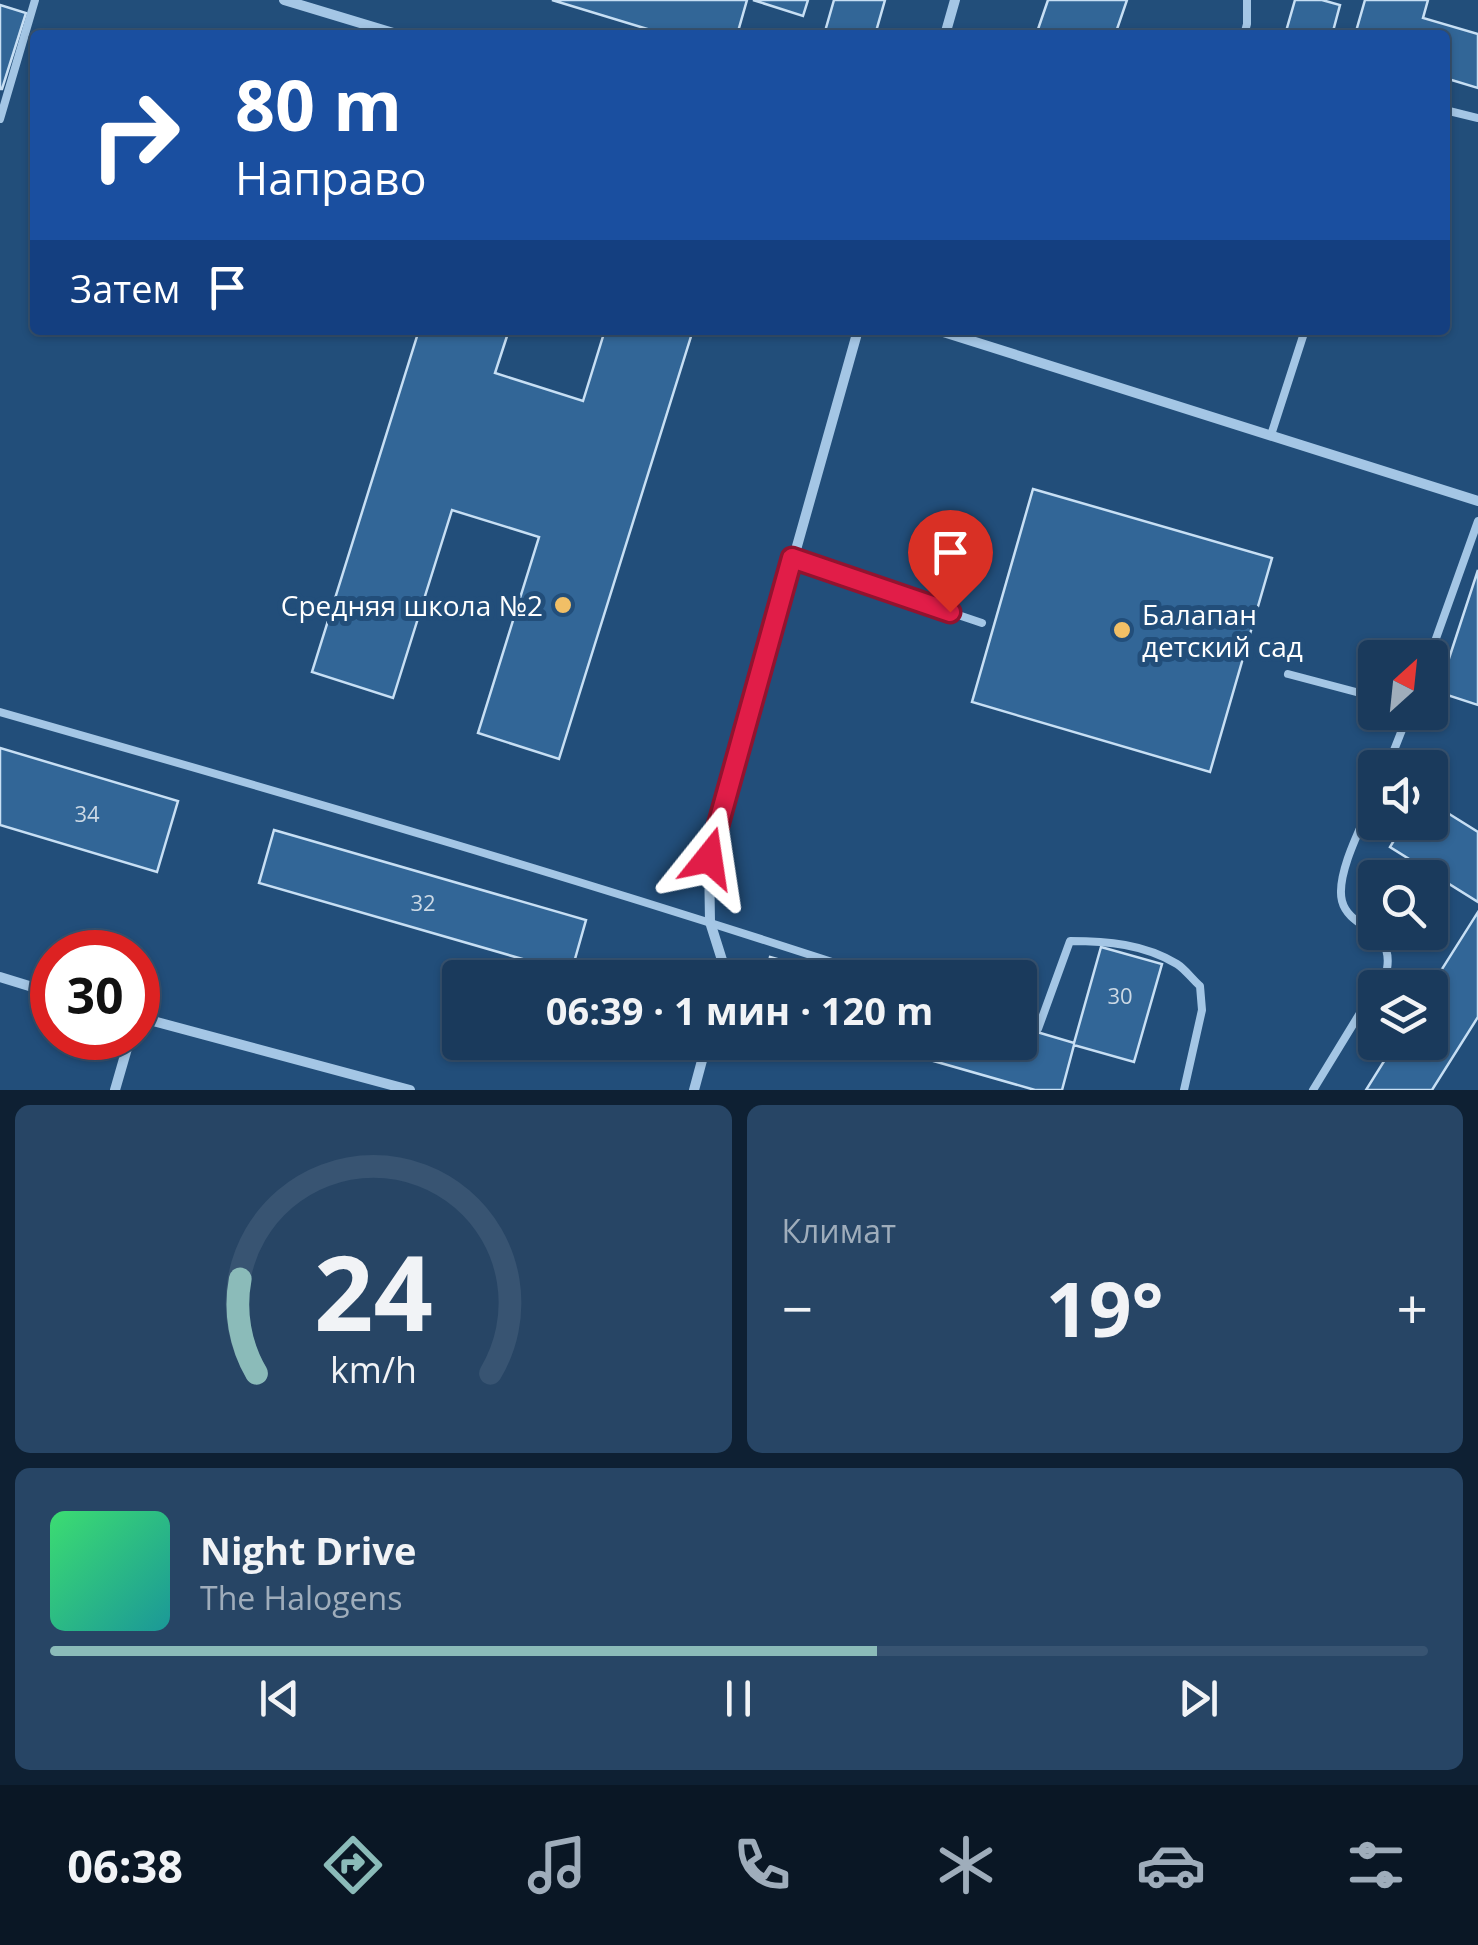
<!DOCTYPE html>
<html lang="ru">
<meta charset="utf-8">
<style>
body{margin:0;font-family:"Open Sans",sans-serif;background:#274565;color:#f1f3f6;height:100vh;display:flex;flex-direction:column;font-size:38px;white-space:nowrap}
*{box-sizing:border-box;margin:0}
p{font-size:32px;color:#9fadbb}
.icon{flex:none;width:55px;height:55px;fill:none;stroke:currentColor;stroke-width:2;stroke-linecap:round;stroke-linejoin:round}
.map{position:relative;height:1090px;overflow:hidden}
.side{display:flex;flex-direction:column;gap:15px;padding:15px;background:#0e2033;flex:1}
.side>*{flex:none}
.hud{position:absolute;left:30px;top:30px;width:1420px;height:305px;border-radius:10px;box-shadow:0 2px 8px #0004,0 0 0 2px #385472;background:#1a4fa0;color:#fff;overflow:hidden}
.needle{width:65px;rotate:27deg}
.fabs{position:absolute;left:1358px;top:640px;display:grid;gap:20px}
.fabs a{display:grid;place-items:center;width:90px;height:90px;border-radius:10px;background:#1a3a5c;box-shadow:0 2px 8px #0004,0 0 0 2px #385472;font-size:50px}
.speed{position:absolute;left:30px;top:930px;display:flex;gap:20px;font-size:50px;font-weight:700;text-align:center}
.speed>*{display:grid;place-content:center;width:130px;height:130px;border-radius:50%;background:#1a3a5c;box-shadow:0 2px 8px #0004,0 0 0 2px #385472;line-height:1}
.speed .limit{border:15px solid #d22;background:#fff;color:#111}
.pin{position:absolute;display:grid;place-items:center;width:85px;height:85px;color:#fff;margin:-102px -42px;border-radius:50% 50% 50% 0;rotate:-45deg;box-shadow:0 0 10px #0007}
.pin .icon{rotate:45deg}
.me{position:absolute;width:110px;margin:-55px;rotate:15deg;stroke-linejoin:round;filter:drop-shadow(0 0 8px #0008)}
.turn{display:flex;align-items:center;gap:35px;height:210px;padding:0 40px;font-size:45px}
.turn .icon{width:130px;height:130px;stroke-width:2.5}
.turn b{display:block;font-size:70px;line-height:85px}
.then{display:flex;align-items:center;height:95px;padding:0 40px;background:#0003;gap:20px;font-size:38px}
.big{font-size:75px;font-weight:700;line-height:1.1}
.side .card{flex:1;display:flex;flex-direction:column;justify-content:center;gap:15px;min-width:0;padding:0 35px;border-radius:15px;background:#274565}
.side .dial{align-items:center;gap:0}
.dial svg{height:260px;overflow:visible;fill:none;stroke:#385472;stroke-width:7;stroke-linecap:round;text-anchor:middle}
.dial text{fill:#f1f3f6;stroke:none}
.song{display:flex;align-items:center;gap:30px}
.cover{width:120px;height:120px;border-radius:15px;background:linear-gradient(135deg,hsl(140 70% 55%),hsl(180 70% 35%))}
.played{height:10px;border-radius:5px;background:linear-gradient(90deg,#8bbbb9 60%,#385472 60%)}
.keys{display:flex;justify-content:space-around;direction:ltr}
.heat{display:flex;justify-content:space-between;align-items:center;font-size:55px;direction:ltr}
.side .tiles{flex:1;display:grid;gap:15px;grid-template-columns:1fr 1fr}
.card:last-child{grid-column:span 2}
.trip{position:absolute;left:442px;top:960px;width:595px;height:100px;border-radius:10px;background:#1a3a5c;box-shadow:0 2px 8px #0004,0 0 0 2px #385472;font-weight:700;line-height:100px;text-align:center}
.menu{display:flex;height:160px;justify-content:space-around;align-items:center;background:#0a1725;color:#9fadbb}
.menu .icon{width:70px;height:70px}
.menu .active{color:#8bbbb9}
.menu b{font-size:45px;color:#f1f3f6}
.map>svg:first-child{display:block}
</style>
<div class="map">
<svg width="1478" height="1090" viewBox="0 0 1478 1090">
<rect width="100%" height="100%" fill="#224e7a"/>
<path fill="#326697" stroke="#c7dff4" stroke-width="2.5" d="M552 0H747L737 35H667Z
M753 0H808L803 16Z
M834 0H885L875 35H824Z
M1048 0H1127L1115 35H1036Z
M1295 0H1322L1340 5 1332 35H1285Z
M1365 0H1428L1423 18 1478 34V88L1445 78V35H1355Z
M0 5 26 13 2 89H0Z
M419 330H509L495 373 583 401 605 330H693L559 759 478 733 539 537 452 510 393 698 312 672Z
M1033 489 1272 558 1210 772 972 702Z
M1478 570V705L1438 692Z
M0 748 178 801 157 872 0 825Z
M1430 802 1478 832V902L1390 847 1405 822H1430Z
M274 830 586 920 571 973 259 883Z
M1478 912V1017L1432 1090H1366L1396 1042H1430V988Z
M1101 947 1162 964 1134 1062 1074 1045 1062 1090H1035L867 1042H1020V1027L1074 1043Z
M770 957 844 978H765Z"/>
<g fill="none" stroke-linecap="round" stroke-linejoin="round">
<path stroke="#a4c6e5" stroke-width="8" d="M1244 35 1247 24V0
M1445 110 1478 118
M0 119 35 0
M1271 435 1305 330
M792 559 982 623
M1429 658 1478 521
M1288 674 1375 697
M0 712C295 796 590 882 881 978
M1387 768 1409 712
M1020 1023 1038 1029 1070 941C1107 941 1144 944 1177 964 1185 969 1192 979 1200 986L1202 1010 1184 1090
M1313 1090 1387 969C1394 927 1350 931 1342 901 1335 874 1364 821 1375 795"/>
<path stroke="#a4c6e5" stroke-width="10" d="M284 0 400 35
M945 35 955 0
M937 330 1478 501
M0 977 52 993
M720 978 722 960 710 922 709 858 858 330
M138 1017 410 1090
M115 1090 130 1038
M694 1090 707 1042"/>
</g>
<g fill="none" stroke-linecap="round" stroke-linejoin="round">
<g stroke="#92132f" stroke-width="25">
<path id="route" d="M709 858 792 558 950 612"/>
</g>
<use href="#route" stroke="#e11d48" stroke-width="18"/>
</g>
<g fill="#f1bf66" stroke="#224e7a" stroke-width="4">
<circle cx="563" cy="605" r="10"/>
<circle cx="1122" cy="630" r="10"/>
</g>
<g text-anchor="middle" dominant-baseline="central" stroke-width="10" stroke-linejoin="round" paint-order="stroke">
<g font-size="22" fill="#ccd9e5">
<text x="87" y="813">34</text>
<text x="423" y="902">32</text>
<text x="1120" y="995">30</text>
</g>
<g font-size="28" fill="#fff" stroke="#224e7a" text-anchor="end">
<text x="543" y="605">Средняя школа №2</text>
<text x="1142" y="614" text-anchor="start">Балапан<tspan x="1142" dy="32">детский сад</tspan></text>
</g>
</g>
</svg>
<div class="fabs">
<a><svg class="needle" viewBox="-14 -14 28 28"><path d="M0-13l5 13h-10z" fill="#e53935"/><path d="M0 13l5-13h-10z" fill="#9fadbb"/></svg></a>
<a><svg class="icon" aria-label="sound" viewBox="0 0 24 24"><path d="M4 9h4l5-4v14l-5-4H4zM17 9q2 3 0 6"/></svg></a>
<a><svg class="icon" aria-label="search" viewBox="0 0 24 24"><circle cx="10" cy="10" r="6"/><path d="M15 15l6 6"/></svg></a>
<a><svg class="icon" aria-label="layers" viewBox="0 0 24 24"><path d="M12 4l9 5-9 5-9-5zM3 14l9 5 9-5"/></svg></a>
</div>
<div class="speed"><div class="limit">30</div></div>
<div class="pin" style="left:950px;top:612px;background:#d93025"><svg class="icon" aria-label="arrive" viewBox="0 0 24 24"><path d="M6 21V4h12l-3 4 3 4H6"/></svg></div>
<svg class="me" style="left:709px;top:858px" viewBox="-20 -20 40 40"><path d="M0-17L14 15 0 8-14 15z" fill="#e11d48" stroke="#fff" stroke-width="4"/></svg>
<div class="trip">06:39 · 1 мин · 120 m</div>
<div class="hud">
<div class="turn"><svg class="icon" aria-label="right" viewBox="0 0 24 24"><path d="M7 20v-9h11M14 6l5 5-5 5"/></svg><div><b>80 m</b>Направо</div></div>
<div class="then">Затем<svg class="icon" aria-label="arrive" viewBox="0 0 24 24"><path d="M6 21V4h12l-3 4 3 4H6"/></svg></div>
</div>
</div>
<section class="side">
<div class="tiles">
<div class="card dial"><svg viewBox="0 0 100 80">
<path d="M14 69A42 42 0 1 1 86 69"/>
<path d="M14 69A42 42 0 0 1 9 40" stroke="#8bbbb9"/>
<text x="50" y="56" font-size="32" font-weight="700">24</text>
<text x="50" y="72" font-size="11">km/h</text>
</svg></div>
<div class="card"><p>Климат</p>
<div class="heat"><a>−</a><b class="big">19°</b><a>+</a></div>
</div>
<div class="card">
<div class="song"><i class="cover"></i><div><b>Night Drive</b><p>The Halogens</p></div></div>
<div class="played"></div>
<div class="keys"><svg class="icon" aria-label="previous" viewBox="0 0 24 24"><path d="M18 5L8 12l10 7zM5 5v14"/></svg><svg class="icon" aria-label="pause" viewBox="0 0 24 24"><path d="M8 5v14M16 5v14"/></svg><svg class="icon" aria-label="next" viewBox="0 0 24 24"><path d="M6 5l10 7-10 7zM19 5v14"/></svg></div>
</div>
</div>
</section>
<nav class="menu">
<b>06:38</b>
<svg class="icon active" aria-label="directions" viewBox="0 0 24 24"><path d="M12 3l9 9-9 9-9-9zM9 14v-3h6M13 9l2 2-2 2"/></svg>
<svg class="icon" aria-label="music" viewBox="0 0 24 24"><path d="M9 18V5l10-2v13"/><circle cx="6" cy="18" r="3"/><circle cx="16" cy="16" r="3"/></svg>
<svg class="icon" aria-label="phone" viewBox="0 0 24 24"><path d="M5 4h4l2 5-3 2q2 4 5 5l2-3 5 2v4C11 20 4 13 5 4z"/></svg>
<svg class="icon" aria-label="climate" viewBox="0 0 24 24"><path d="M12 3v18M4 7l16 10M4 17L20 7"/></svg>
<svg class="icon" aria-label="car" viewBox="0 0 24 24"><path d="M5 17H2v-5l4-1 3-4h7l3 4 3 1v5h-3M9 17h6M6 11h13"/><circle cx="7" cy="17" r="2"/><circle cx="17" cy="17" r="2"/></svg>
<svg class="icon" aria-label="filters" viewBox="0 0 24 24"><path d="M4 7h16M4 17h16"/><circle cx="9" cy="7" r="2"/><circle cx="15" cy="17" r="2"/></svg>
</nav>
